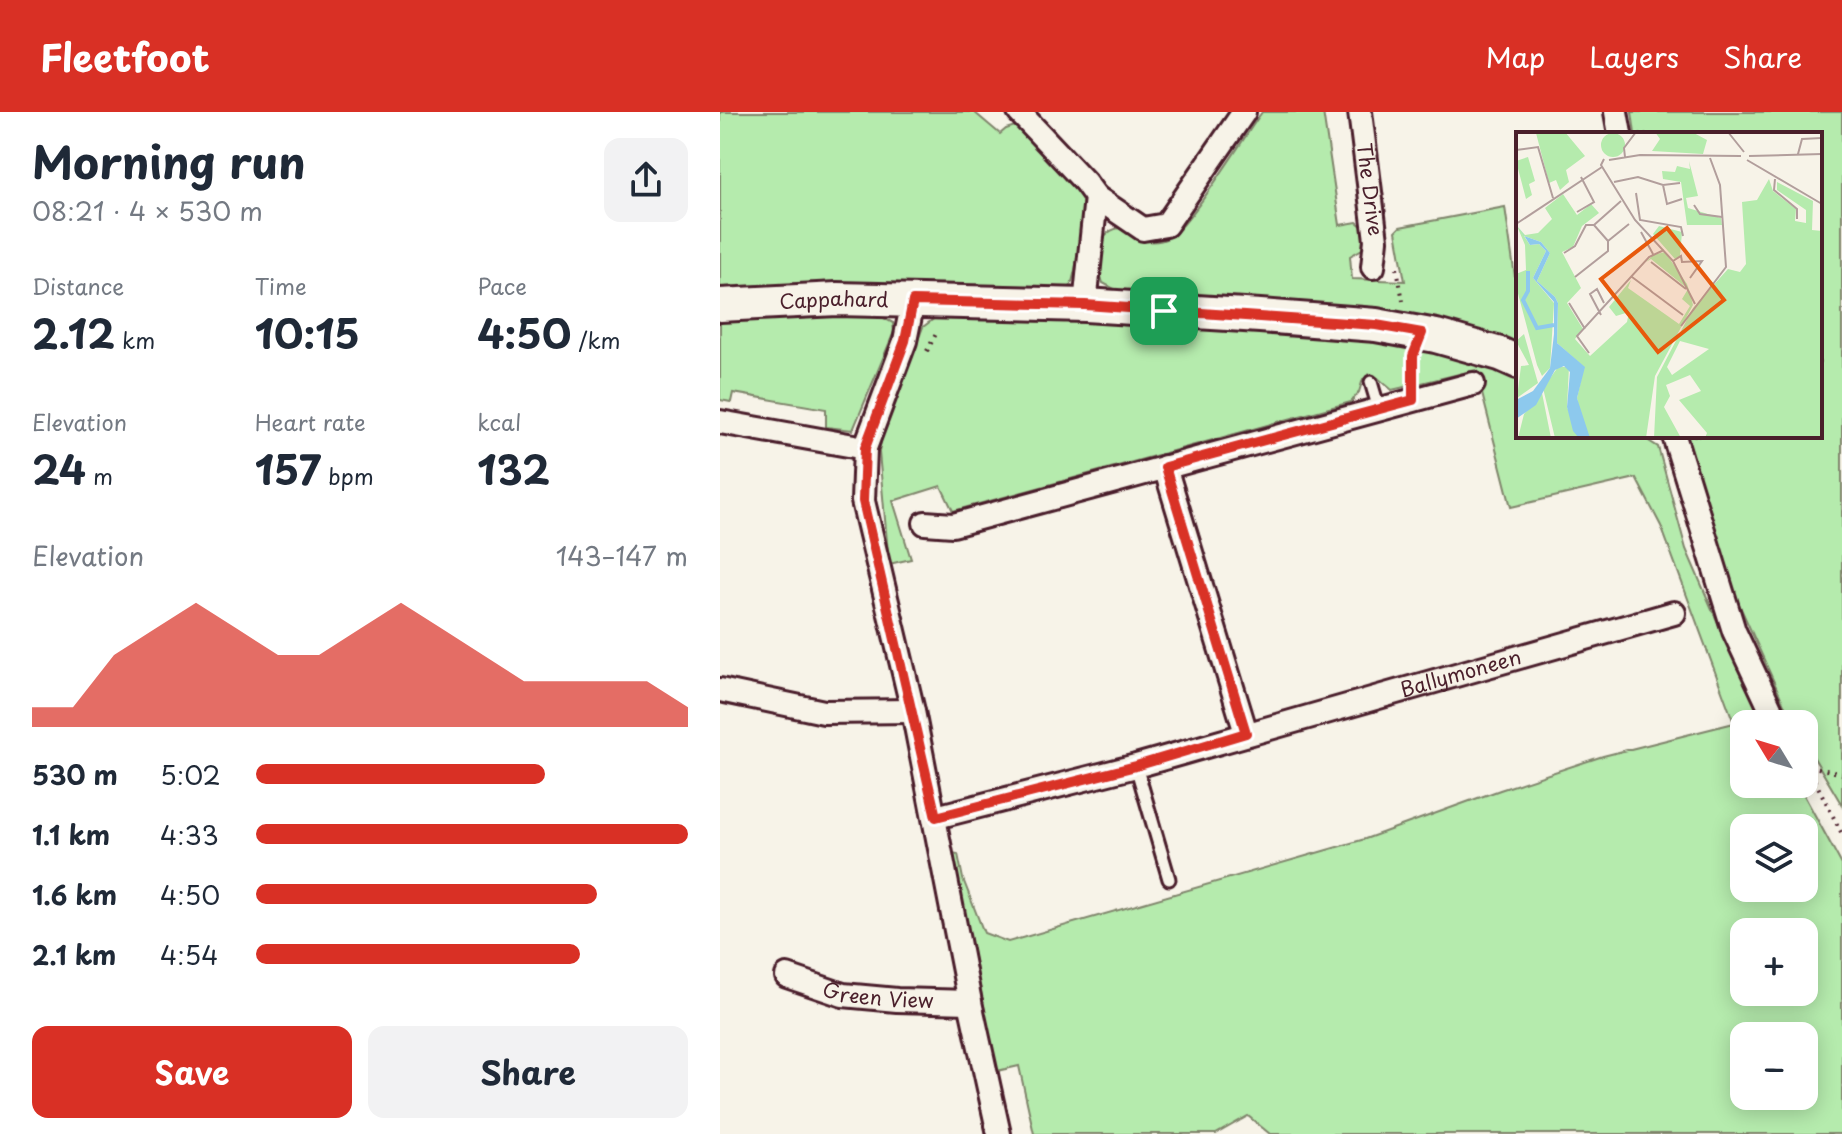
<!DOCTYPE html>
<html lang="en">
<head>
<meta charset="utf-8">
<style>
  :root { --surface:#fff; --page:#f2f2f3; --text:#1f2937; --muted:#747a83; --accent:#d93025 }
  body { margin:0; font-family:"Playpen Sans",sans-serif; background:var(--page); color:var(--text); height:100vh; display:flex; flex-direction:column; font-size:30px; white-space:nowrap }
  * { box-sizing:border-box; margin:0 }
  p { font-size:26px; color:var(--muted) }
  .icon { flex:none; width:44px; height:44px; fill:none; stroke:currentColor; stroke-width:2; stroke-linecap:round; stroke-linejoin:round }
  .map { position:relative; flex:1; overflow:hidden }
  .sheet { display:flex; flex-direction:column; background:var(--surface); width:720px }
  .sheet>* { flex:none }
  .needle { width:52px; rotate:308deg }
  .controls { position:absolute; left:1010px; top:598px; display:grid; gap:16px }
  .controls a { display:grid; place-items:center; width:88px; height:88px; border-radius:16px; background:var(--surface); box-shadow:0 4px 20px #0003; font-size:40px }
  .pin { position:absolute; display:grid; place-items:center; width:68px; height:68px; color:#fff; margin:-34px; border-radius:16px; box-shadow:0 4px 12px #0006 }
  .round { display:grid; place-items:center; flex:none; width:84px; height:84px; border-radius:16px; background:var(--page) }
  .head { display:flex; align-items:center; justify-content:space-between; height:136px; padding:0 32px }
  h1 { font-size:44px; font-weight:700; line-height:60px }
  .stats { display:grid; grid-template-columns:repeat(3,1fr); gap:12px; height:136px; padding:8px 32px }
  .stats div { display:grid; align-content:center }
  .stats b { font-size:40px; font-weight:700 }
  .stats small { font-size:22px; font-weight:400 }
  .stats p { font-size:22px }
  .chart { height:224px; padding:16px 32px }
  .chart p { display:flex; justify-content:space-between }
  .chart svg { width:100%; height:144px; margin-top:8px; fill:var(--accent); opacity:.7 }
  .cta { display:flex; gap:16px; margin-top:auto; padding:16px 32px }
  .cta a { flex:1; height:92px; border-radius:16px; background:var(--accent); color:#fff; font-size:32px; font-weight:700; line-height:92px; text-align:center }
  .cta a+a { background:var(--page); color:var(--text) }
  ul { padding:0 32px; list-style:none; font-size:26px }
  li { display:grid; grid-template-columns:128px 96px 1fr; align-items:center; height:60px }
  li i { height:20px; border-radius:10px; background:var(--accent) }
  header { display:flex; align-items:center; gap:48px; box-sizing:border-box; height:112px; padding:0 40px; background:var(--accent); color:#fff }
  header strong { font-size:38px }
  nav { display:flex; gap:44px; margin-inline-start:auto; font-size:28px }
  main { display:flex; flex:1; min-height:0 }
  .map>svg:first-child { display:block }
</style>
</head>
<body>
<header>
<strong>Fleetfoot</strong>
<nav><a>Map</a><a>Layers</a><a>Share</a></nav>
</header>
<main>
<section class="sheet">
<div class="head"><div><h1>Morning run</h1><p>08:21 · 4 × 530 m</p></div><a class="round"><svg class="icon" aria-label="share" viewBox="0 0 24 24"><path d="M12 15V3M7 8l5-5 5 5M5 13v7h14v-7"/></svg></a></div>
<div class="stats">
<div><p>Distance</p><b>2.12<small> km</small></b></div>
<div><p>Time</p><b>10:15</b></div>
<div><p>Pace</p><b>4:50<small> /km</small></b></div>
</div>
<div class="stats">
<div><p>Elevation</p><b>24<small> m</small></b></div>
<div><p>Heart rate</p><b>157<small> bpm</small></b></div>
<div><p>kcal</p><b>132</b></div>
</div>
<div class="chart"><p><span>Elevation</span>143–147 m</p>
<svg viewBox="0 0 160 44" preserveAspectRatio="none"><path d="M0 44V38L10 38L20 22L30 14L40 6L50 14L60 22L70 22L80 14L90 6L100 14L110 22L120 30L130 30L140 30L150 30L160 38V44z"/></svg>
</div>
<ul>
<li><b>530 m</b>5:02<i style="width:67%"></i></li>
<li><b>1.1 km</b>4:33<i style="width:100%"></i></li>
<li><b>1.6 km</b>4:50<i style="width:79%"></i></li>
<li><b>2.1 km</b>4:54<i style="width:75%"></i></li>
</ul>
<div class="cta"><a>Save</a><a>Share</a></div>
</section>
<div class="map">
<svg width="1122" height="1022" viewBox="0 0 1122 1022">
  <rect width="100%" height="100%" fill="#f7f3e8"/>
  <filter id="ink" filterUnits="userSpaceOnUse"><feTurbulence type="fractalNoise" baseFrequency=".0125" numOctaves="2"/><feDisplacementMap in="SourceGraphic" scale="16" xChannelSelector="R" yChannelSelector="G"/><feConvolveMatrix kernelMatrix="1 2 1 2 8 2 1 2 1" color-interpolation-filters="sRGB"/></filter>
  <g filter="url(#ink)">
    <g fill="#b5ebad" stroke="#80856c" stroke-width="2" fill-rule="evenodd">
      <path d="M0 0H254L280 22 286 17 295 14C310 25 360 71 362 88 364 109 357 157 350 176L334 179 170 171 0 179Z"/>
      <path d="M542 0H603L620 113 637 110 644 116V136L630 144 632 167 685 169 676 119 680 115 785 95 798 186V236L398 179 383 171C376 151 374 121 399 116 416 127 431 135 450 125 468 116 526 22 542 0Z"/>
      <path d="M912 0H1122V693L1084 629V612L1072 610 987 421 961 324H1100V22H915Z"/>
      <path d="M141 201 162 205 173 211 174 220 133 318 106 315V297L13 281 11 290 0 288V207Z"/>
      <path d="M215 206 430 208 695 232 751 248 798 266V324H921L938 335 966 437 1008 534 1046 612H1024V672H1078L1122 753V1022H550L528 1004 496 1022H314L299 954 277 959 233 741 238 742 243 767 264 821 288 830 645 727 780 678 883 644 1014 611 941 414 916 366 791 395 756 258 672 278 658 266 643 267 639 280 631 290 233 399 221 374 173 389 191 447 169 452 159 340 168 292 192 244 203 215ZM1024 716H1084V776H1024ZM1024 820H1084V880H1024ZM1024 924H1084V984H1024Z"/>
    </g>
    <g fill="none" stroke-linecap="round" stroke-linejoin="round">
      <defs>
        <g id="service">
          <path d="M651 270 659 297"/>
          <path d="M416 654 449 767"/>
        </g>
        <g id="minor">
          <path d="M299 0 365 70 376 85"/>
          <path id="s1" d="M640 0 656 128 653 155"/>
          <path d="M896 0 900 22"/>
          <path d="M193 189 185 229 145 336 143 389 193 599 250 890 279 1022"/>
          <path d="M365 193 376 85 423 117 446 113 524 0"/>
          <path d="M0 310 145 336"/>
          <path d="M954 324 1014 519 1052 600"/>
          <path d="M445 355 526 621"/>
          <path d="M205 411 233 413 753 272"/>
          <path d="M0 578 104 600 193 599"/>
          <path id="s2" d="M216 705 416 654 954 501"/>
          <path id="s3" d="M67 864 123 883 177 888 250 890"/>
        </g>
        <g id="secondary">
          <path id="s4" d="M0 193 117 187 365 193 540 204 656 213 716 224 780 242 798 250"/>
        </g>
      </defs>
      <use href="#service" stroke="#4a1f2b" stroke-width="17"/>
      <use href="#minor" stroke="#4a1f2b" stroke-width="28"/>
      <use href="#secondary" stroke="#4a1f2b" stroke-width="38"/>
      <g stroke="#4a1f2b" stroke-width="4" stroke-dasharray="2 6" stroke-linecap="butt">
        <path d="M677 156 683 189"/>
        <path d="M207 239 218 218"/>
        <path d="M692 265 693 246"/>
        <path d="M1084 647 1122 722"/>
        <path d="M1090 654 1122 662"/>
      </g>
      <use href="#service" stroke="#f7f3e8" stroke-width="11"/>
      <use href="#minor" stroke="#f7f3e8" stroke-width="22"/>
      <use href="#secondary" stroke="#f7f3e8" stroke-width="32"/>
    </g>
  </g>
  <g fill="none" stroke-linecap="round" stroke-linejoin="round" filter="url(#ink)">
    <defs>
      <path id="route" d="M193 189 365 193 656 213 702 221 693 244V288L445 355 526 621 416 654 216 705 143 389 145 336 185 229Z"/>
    </defs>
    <use href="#route" stroke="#fff" stroke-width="16"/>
    <use href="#route" stroke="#d93025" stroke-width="10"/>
  </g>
  <g text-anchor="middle" stroke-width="8" stroke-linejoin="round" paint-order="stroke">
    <g font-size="20" fill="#4a1f2b" stroke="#f7f3e8">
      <text dy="7" stroke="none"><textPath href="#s1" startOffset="78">The Drive</textPath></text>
      <text dy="7" stroke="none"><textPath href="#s4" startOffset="114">Cappahard</textPath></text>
      <text dy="7" stroke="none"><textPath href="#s2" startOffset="544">Ballymoneen</textPath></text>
      <text dy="7" stroke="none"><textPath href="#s3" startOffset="94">Green View</textPath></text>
    </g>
  </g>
  <g transform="translate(796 20)">
    <rect width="306" height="306" fill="#f7f3e8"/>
    <path d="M49 0 69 24 50 38 53 50 44 58 40 48 33 51 20 1ZM139 0H176L191 8 187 22 136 19 144 7ZM85 13a12 12 0 1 1 24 0a12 12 0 1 1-24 0ZM12 25 19 49 13 52 16 63 10 67 0 29ZM173 29 182 64 170 66 172 76 205 86 206 93H171L165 50 147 47 146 39 159 40 161 34 174 37ZM253 47 257 59 280 77 279 89 290 91V78L261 58V50L297 69 296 98 306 99V306H189L191 301 163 268 185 259 174 243 150 253 154 264 148 275 165 306H138L141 245 177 176 212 137 224 140 230 132 226 70 241 68ZM164 209 193 217 156 243 151 235ZM47 62 61 83 75 72 83 81 66 94 57 115 46 120 65 156 51 171 67 197 59 207 74 224 111 190 113 180 100 184 93 175 115 148 112 156 163 192 174 174 166 167 172 157 135 127 130 130 137 123 149 120 171 152 174 161 177 173 139 244 130 306H74L67 297 61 266 68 235 41 211 42 171 39 165 21 149 34 121 25 110 8 104 14 113 23 112 30 119 17 146 38 171 34 236 26 244 21 233 0 154V142L10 138 9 113 1 94 9 103 22 101 36 87 29 76ZM143 94 166 100 164 124 159 127 137 102ZM8 202 22 251 1 266 5 234 13 233 0 209ZM42 235H53L51 275 63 306H39L27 256ZM26 261 35 306H2L8 282Z" fill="#b5ebad" fill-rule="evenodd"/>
    <path d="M2 94 8 104 25 110 34 121 21 149 39 165 42 171 41 211 69 235 61 266 74 306H63L57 299 51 275 54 240 48 234 39 238 20 273 0 287V268L17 259 34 236 38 202V170L17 146 30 119 23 112 14 113Z" fill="#8dc9ed"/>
    <path fill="none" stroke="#8dc9ed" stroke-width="4" d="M12 139V159L7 168 21 196 38 193"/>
    <path fill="none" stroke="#b29e9c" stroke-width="2" d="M212 0 228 20M0 18 22 15 37 66M282 22 286 7 306 6M233 24 306 22M109 25 108 16 120 0M88 27 85 33 119 88 157 129 179 172M93 28 124 23 225 24M231 28 306 72M259 47 258 58 281 77V87M98 50 122 45 147 53 164 51M147 53 151 72 166 67M120 61 124 88 165 95 167 104M178 73 184 82 206 85M61 80 78 70 65 45M0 92 86 35M78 93 105 69M125 100 137 122M92 109 113 92M48 121 59 114 70 93H78L92 109V119L59 145M157 129 165 124 166 130 186 129 174 146M135 130 170 157M116 145 167 183M53 171 69 197M85 183 74 162 81 157 88 171M165 194 210 135 204 53 194 26M73 221 61 204 133 125 148 118"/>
    <path fill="#e8590c" fill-opacity="0.15" stroke="#e8590c" stroke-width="4" d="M151 96 208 168 142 220 85 147Z"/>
    <rect width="306" height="306" fill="none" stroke="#4a1f2b" stroke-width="4"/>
  </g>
</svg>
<div class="controls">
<a><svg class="needle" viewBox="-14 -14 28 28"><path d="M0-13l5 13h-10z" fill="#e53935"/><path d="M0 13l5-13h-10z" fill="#747a83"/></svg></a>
<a><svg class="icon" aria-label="layers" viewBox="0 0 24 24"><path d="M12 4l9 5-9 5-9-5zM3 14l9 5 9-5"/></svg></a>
<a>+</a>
<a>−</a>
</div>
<div class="pin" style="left:444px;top:199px;background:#1e9e55"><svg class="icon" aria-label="arrive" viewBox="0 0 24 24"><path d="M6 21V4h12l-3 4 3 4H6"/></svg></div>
</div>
</main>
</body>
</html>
